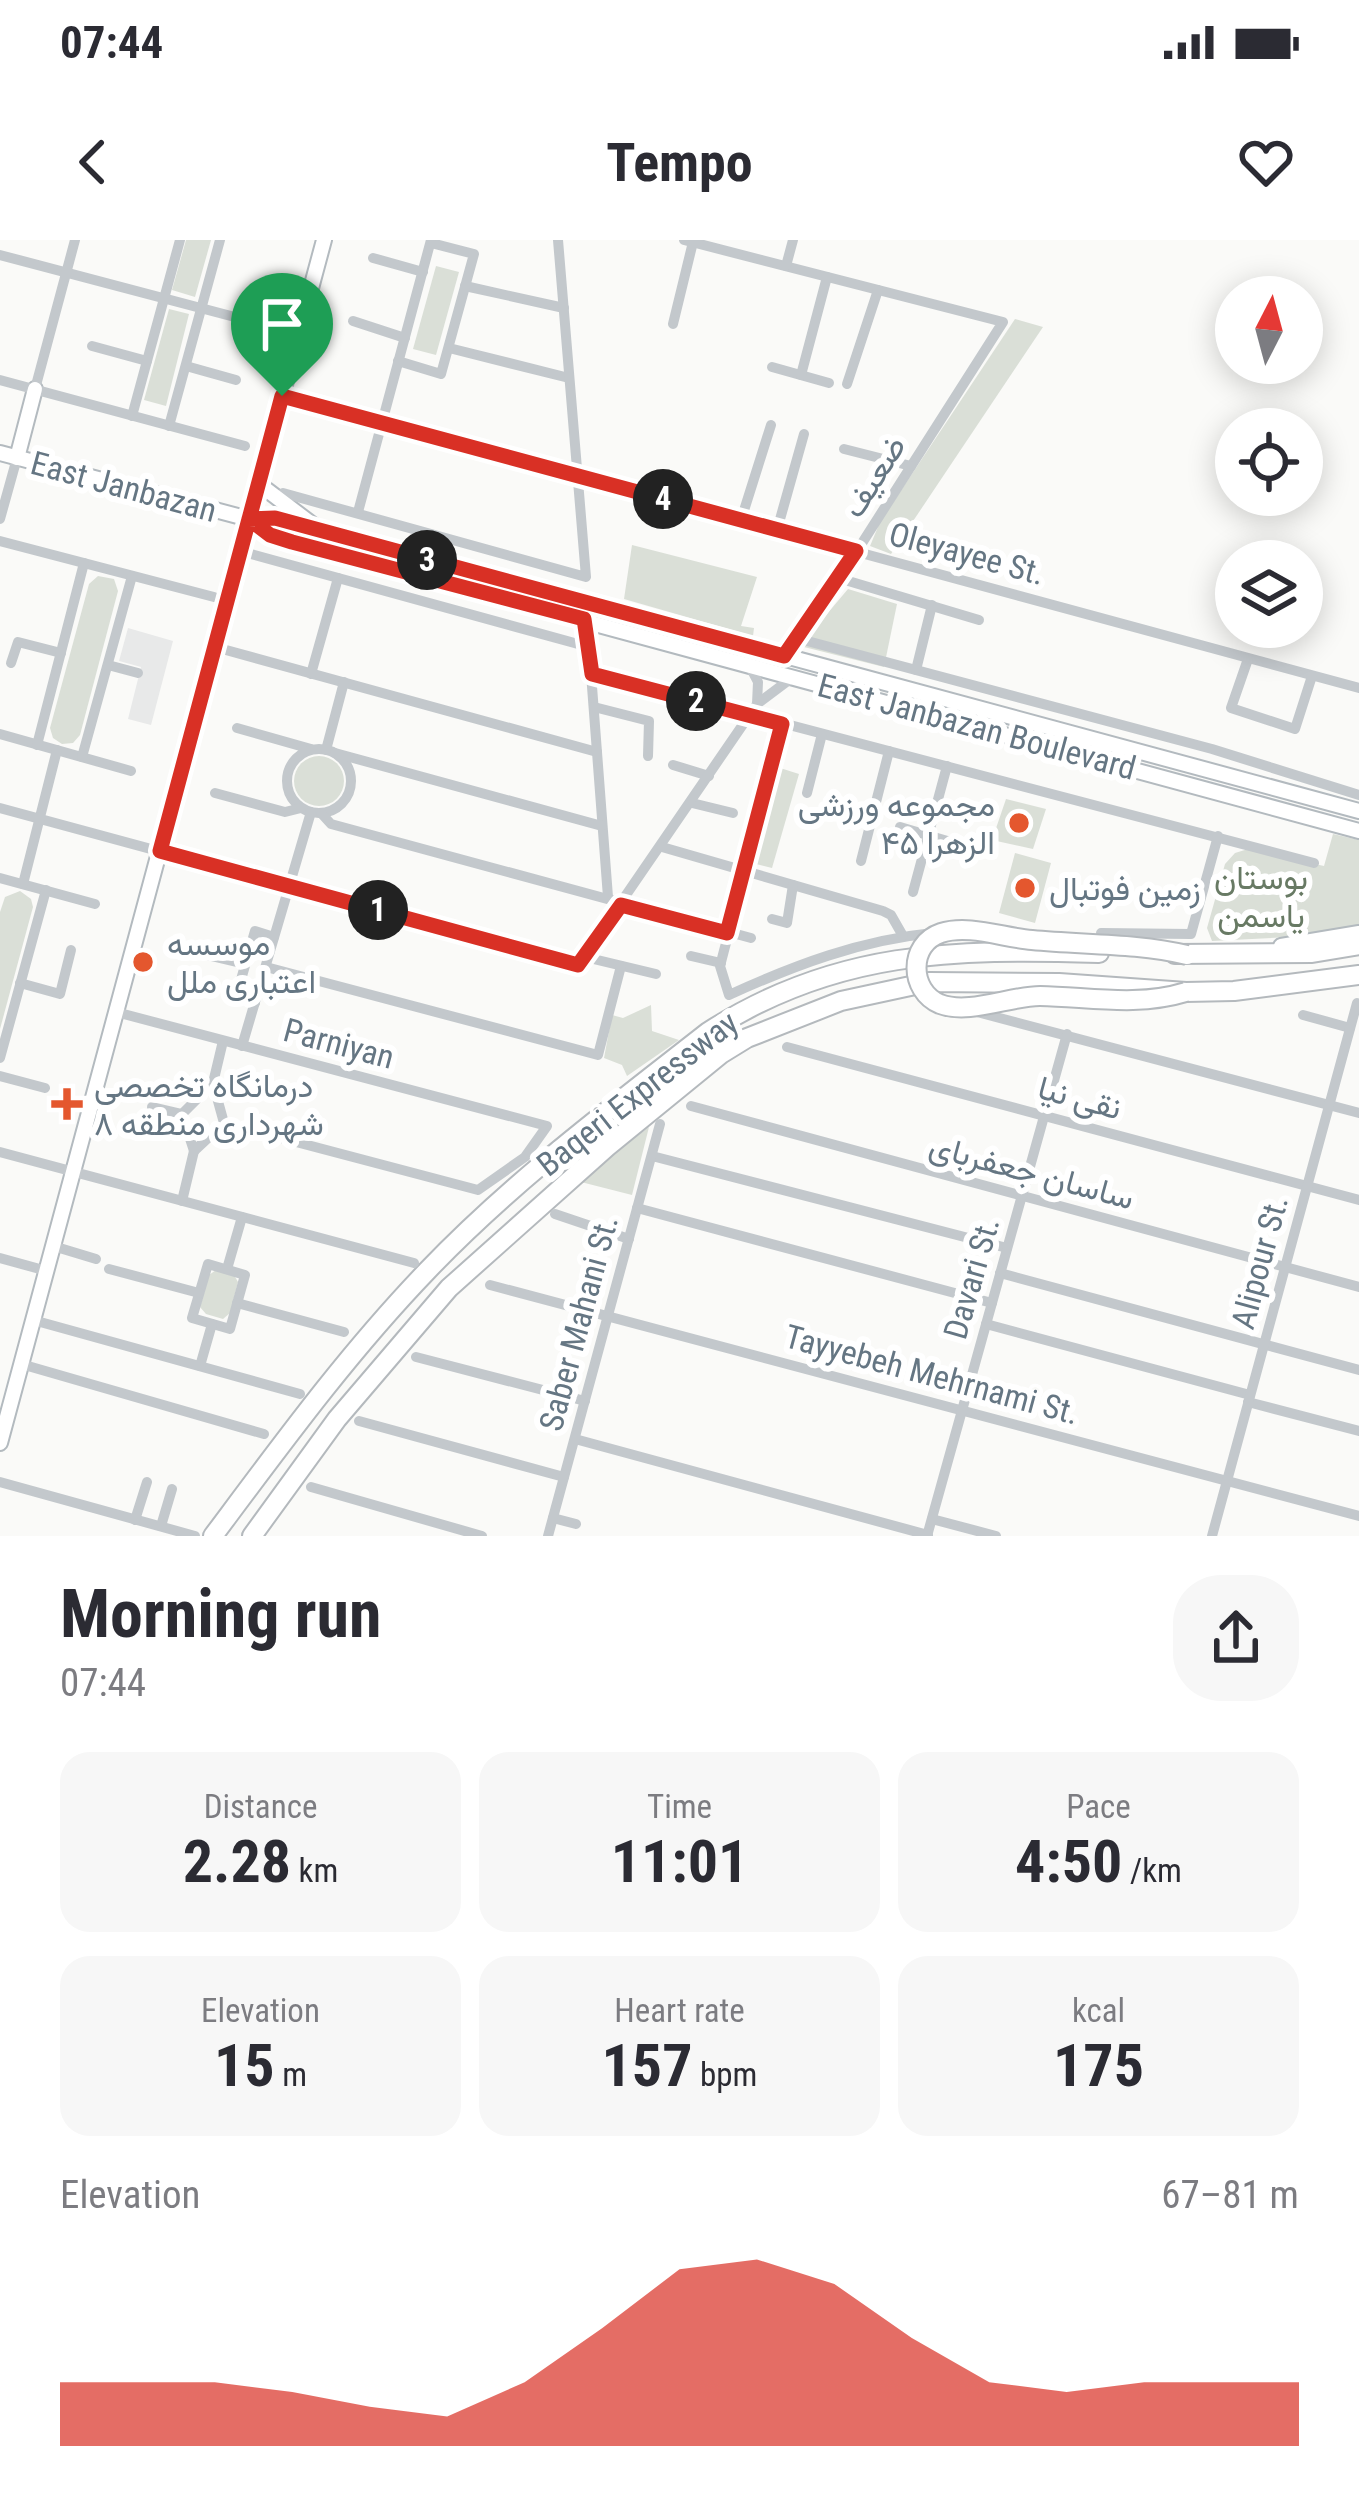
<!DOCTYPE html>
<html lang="en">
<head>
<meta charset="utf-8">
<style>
  :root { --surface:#fff; --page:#f7f7f7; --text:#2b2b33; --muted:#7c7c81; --accent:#d93025 }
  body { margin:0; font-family:"Roboto Condensed",Vazirmatn,sans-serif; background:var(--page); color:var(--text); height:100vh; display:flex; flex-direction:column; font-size:45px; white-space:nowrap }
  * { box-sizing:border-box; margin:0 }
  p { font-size:39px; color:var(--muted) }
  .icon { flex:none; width:66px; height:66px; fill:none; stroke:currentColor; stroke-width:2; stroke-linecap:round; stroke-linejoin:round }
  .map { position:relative; height:1296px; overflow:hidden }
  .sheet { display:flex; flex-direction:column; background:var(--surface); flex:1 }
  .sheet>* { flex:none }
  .needle { width:78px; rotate:6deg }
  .fabs { position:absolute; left:1215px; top:36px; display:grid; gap:24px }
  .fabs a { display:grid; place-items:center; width:108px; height:108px; border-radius:50%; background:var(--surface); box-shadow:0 6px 30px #0003; font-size:60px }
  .pin { position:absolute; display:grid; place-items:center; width:102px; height:102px; color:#fff; margin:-123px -51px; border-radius:50% 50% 50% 0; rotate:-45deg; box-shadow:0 0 12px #0007 }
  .pin .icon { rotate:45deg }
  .km { position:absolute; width:60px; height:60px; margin:-30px; border-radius:50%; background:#222; color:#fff; font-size:33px; line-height:60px; text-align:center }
  .round { display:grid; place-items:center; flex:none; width:126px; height:126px; border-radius:48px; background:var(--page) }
  .overview { display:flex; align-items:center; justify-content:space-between; height:204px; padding:0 60px }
  h1 { font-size:66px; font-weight:700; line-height:90px }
  .metrics { display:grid; grid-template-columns:repeat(3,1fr); gap:18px; height:204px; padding:12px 60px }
  .metrics div { display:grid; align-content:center; border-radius:30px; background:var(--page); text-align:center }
  .metrics b { font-size:60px; font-weight:700 }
  .metrics small { font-size:33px; font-weight:400 }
  .metrics p { font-size:33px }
  .chart { height:336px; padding:24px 60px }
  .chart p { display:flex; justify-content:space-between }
  .chart svg { width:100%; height:216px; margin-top:12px; fill:var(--accent); opacity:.7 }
  .status { display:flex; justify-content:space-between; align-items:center; height:84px; padding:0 60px; background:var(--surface); direction:ltr }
  .status svg { height:33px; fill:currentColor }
  header { display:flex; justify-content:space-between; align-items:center; height:156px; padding:0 60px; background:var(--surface); font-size:54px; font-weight:700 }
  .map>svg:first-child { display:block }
</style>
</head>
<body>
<div class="status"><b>07:44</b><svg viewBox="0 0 49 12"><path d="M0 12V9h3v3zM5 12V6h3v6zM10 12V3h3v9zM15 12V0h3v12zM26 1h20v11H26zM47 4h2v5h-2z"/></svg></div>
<header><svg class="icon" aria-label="back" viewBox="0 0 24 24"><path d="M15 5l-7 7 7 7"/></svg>Tempo<svg class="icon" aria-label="heart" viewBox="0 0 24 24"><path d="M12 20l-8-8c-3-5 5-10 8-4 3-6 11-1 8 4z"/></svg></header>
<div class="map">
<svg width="1359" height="1296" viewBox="0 0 1359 1296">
  <rect width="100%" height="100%" fill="#fafaf8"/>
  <path fill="#e8e9e9" d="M128 388 173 401 151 485 128 479 141 427 119 421Z"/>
  <g fill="#dadfd7">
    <path d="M186 0H211L195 57 172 50Z"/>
    <path d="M436 26 459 32 436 115 413 109Z"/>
    <path d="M169 69 189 74 166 166 144 160Z"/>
    <path d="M1015 79 1043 87 891 314 870 306 880 282Z"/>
    <path d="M632 305 757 337 741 386 754 388 753 396 624 359Z"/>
    <path d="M98 336 114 339 118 351 80 495 73 503 62 504 53 498 50 488 89 344Z"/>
    <path d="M848 349 897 364 884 427 800 406Z"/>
    <circle cx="319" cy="541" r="25"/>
    <path d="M777 527 799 534 772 628 756 624Z"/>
    <path d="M1006 559 1046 569 1033 609 992 600Z"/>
    <path d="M1333 594 1359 600V686L1289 697 1212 701 1207 688 1225 624 1235 613 1248 609 1324 626Z"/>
    <path d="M1015 613 1051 623 1035 683 999 673Z"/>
    <path d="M20 651 31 659 33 667 0 789V672L5 657Z"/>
    <path d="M651 765 652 791 679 800 627 836 622 825 604 818 612 775 623 778Z"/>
    <path d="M649 887 632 955 577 941Z"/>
    <path d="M216 1030 234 1035 238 1042 230 1073 223 1079 206 1074 200 1067 209 1035Z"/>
  </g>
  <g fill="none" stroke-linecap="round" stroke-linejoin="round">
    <defs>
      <g id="secondary">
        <path d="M0 213 249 279 275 278 1359 571"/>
        <path d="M17 218 35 149"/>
        <path d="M259 244 317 288"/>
        <path d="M249 279 270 295 292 302 1359 591"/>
        <path d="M1281 706 1359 693"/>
        <path d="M0 1203 324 0"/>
      </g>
      <g id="highway">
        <path d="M1175 714 1312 713 1359 705"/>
        <path d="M213 1296C281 1205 348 1113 427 1031 512 942 611 868 708 792 835 710 953 709 1099 713"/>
        <path d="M252 1296 337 1179 449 1048 607 907 721 814 747 798 841 761 929 742 1059 743 1186 752 1234 751 1359 735"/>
      </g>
    </defs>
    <use href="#secondary" stroke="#b3babf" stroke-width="18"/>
    <use href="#highway" stroke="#b4b9bd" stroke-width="22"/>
    <g stroke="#c3c8cc" stroke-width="10">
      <path d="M684 0 1003 82 857 311 784 416"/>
      <path d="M0 15 299 94"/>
      <path d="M373 18 423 32"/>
      <path d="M786 26 793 0"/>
      <path d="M465 46 564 68"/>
      <path d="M353 81 405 98"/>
      <path d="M673 84 693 2"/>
      <path d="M92 106 147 121"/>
      <path d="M449 108 569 138"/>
      <path d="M398 121 441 134 474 14 431 3"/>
      <path d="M186 126 236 140"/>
      <path d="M772 127 829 143"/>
      <path d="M801 135 827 37"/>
      <path d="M0 140 245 206"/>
      <path d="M847 144 878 50"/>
      <path d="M35 149 75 0"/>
      <path d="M282 156 1359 448"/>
      <path d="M132 176 180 0"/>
      <path d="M169 186 220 0"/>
      <path d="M844 209 911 226"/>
      <path d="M283 253 586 337 558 0"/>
      <path d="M358 272 431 0"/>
      <path d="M0 279 17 218"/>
      <path d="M741 280 771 185"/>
      <path d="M777 290 804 194"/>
      <path d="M0 301 214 357"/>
      <path d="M240 311 589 407 584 379"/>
      <path d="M845 340 979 380"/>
      <path d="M796 398 1212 509 1359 555"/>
      <path d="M215 407 597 512"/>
      <path d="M589 407 608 657"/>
      <path d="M1248 419 1231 468 1295 489 1312 436"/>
      <path d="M11 423 18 402 61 413"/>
      <path d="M748 423 758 442 757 464"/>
      <path d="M108 425 138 433"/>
      <path d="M916 430 932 365"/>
      <path d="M592 433 1314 623"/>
      <path d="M311 434 338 338"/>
      <path d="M594 467 649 481 648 516"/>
      <path d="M783 484 720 726 729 755C795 725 861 700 933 693"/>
      <path d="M237 488 311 509"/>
      <path d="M0 494 131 531"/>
      <path d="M37 505 84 323"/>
      <circle cx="319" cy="541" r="32"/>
      <path d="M326 510 344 442"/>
      <path d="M335 513 602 586"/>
      <path d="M82 517 132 336"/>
      <path d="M673 525 709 536"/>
      <path d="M215 553 285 572 301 568"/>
      <path d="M807 553 822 494"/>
      <path d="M692 563 733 573"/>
      <path d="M0 568 578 725 757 464 793 437"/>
      <path d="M321 573 331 584 751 698"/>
      <path d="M900 587 961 605"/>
      <path d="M662 607 883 671 891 675 903 696"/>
      <path d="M861 621 889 511"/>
      <path d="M0 638 95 664"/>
      <path d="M23 644 57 510"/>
      <path d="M913 652 947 526"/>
      <path d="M772 679 787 683 793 645"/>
      <path d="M1101 693 1191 694 1218 596"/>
      <path d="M194 712 245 724"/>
      <path d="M691 716 721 723"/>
      <path d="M585 717 656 734"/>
      <path d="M266 727 598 815 621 726"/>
      <path d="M20 743 60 754 71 710"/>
      <path d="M255 763 236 757 255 691 274 697"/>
      <path d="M116 772 547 886 525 917 478 950 224 883"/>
      <path d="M977 772 1359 873"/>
      <path d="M1303 775 1350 788"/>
      <path d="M223 801 213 843 224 883"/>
      <path d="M242 806 311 572"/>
      <path d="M787 807 1359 960"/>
      <path d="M0 818 46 650"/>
      <path d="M0 836 45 848"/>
      <path d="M691 866 1359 1047"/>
      <path d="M152 867 182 874"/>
      <path d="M182 874 213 843"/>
      <path d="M182 874 194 911"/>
      <path d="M194 911 224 883"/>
      <path d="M0 912 414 1023"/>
      <path d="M652 916 1007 1008"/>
      <path d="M182 961 194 911"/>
      <path d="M637 968 992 1063"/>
      <path d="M555 974 629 999"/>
      <path d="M53 1006 96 1019"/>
      <path d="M0 1018 47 1031"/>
      <path d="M208 1024 245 1035 230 1089 192 1078Z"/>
      <path d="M109 1029 199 1053"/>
      <path d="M227 1029 242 977"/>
      <path d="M1000 1033 1359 1130"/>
      <path d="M490 1045 1359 1276"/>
      <path d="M237 1063 344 1092"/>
      <path d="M33 1080 300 1154"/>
      <path d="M986 1084 1250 1155"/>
      <path d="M416 1117 585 1161"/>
      <path d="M21 1124 264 1194"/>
      <path d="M200 1126 212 1084"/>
      <path d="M1248 1162 1359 1191"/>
      <path d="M359 1181 564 1237"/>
      <path d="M575 1199 928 1295"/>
      <path d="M0 1242 195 1296"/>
      <path d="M311 1247 482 1296"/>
      <path d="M553 1278 576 1284"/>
      <path d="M932 1279 996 1296"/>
      <path d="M135 1280 147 1242"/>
      <path d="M161 1286 172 1249"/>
      <path d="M548 1296 660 884"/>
      <path d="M927 1296 1067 794"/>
      <path d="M1212 1296 1357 763"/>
    </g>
    <use href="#secondary" stroke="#fff" stroke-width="14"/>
    <use href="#highway" stroke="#fff" stroke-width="18"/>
    <defs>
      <path id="highway-bridge" d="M1186 752C1137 767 1090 757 1040 756 1010 756 969 775 940 764 909 751 908 704 941 693 969 684 1004 698 1032 700 1084 705 1136 703 1187 715"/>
    </defs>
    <use href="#highway-bridge" stroke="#b4b9bd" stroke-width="22" stroke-linecap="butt"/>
    <use href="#highway-bridge" stroke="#fff" stroke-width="18"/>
  </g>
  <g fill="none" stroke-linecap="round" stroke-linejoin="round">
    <defs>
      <path id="route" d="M282 156 160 611 578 725 621 665 727 693 782 484 592 434 584 379 292 302 270 295 249 279 275 278 784 416 856 311 282 156"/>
    </defs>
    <use href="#route" stroke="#fff" stroke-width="24"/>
    <use href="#route" stroke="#d93025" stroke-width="15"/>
  </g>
  <g fill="#e4572e" stroke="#fff" stroke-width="4.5">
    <circle cx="1019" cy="583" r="12"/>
    <circle cx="1025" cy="648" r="12"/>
    <circle cx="143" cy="722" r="12"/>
    <path d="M61 846h12v12h12v12h-12v12h-12v-12h-12v-12h12z"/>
  </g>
  <g text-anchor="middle" stroke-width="12" stroke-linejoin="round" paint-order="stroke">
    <g font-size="33" fill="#657683" stroke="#fff">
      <text transform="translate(873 236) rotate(-58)" y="12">ضعیف</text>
      <text transform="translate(124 246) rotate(15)" y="12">East Janbazan</text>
      <text transform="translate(967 313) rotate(15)" y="12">Oleyayee St.</text>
      <text transform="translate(977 486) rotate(15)" y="12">East Janbazan Boulevard</text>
      <text transform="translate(339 803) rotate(15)" y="12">Parniyan</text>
      <text transform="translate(637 853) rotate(-38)" y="12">Baqeri Expressway</text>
      <text transform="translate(1080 857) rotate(15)" y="12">نقی نیا</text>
      <text transform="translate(1032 931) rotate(15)" y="12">ساسان جعفربای</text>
      <text transform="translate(1259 1022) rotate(-75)" y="12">Alipour St.</text>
      <text transform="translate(971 1038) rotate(-74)" y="12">Davari St.</text>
      <text transform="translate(578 1083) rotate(-75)" y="12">Saber Mahani St.</text>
      <text transform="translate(932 1134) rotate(15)" y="12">Tayyebeh Mehrnami St.</text>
    </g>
    <g font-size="33" fill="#657683" stroke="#fff" text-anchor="start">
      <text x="995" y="576" text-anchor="end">مجموعه ورزشی<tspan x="995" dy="38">الزهرا ۴۵</tspan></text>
      <text x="1049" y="660">زمین فوتبال</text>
      <text x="167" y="715">موسسه<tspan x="167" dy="38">اعتباری ملل</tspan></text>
      <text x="94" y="857">درمانگاه تخصصی<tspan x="94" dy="38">شهرداری منطقه ۸</tspan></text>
    </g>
    <g font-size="33" fill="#687a64" stroke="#fff">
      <text x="1261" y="649">بوستان<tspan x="1261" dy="38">یاسمن</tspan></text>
    </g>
  </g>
</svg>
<div class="fabs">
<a><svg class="needle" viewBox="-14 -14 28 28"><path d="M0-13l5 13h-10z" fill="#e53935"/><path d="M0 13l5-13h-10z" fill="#7c7c81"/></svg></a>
<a><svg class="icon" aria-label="locate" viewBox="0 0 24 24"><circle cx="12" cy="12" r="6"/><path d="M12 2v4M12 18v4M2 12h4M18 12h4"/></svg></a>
<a><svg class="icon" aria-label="layers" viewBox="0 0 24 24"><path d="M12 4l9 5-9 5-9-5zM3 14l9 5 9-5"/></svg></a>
</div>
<div class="pin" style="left:282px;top:156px;background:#1e9e55"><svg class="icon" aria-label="arrive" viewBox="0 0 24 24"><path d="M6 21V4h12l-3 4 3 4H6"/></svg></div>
<b class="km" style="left:378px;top:670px">1</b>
<b class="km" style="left:696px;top:461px">2</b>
<b class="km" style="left:427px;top:320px">3</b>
<b class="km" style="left:663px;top:259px">4</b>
</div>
<section class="sheet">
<div class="overview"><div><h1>Morning run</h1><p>07:44</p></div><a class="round"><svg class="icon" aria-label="share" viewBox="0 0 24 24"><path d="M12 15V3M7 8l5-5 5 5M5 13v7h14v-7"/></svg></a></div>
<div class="metrics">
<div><p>Distance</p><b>2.28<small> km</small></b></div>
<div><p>Time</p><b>11:01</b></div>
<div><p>Pace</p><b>4:50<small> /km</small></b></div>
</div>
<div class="metrics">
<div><p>Elevation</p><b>15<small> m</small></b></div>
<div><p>Heart rate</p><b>157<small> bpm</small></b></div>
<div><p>kcal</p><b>175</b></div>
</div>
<div class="chart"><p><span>Elevation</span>67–81 m</p>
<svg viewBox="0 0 160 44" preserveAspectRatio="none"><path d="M0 44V31L10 31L20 31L30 33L40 36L50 38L60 31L70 20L80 8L90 6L100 11L110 22L120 31L130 33L140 31L150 31L160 31V44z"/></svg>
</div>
</section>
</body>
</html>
